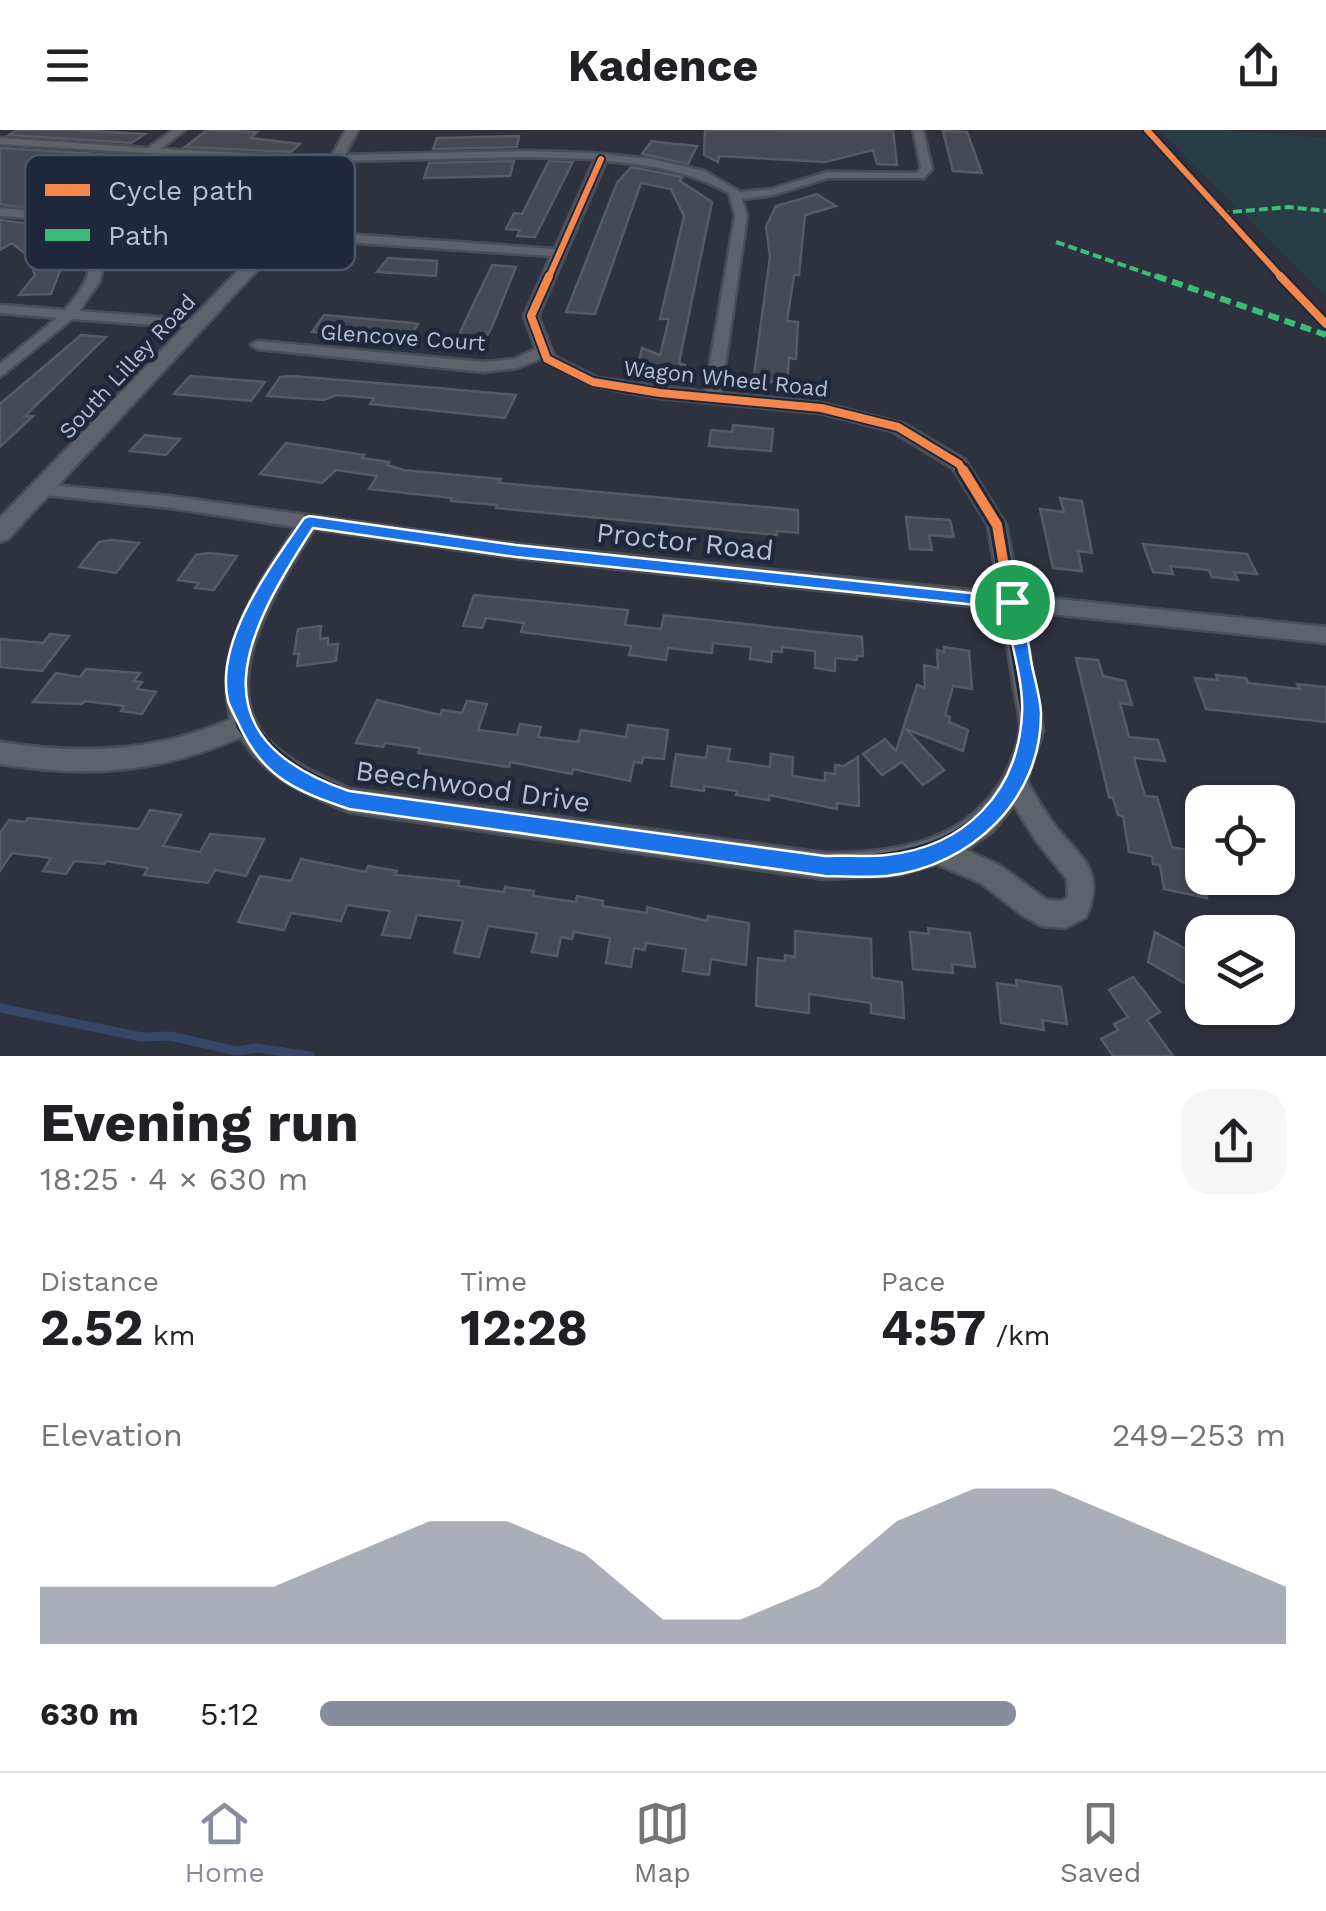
<!DOCTYPE html>
<html lang="en">
<head>
<meta charset="utf-8">
<style>
  :root { --surface:#fff; --page:#f6f6f6; --text:#202124; --muted:#757577; --line:#e0e0e0; --accent:#878d9c }
  body { margin:0; font-family:"Work Sans",sans-serif; background:var(--page); color:var(--text); height:100vh; display:flex; flex-direction:column; font-size:38px; white-space:nowrap }
  * { box-sizing:border-box; margin:0 }
  p { font-size:32px; color:var(--muted) }
  .icon { flex:none; width:55px; height:55px; fill:none; stroke:currentColor; stroke-width:2; stroke-linecap:round; stroke-linejoin:round }
  .map { position:relative; height:926px; overflow:hidden }
  .drawer { display:flex; flex-direction:column; background:var(--surface); flex:1 }
  .drawer>* { flex:none }
  .buttons { position:absolute; left:1185px; top:655px; display:grid; gap:20px }
  .buttons a { display:grid; place-items:center; width:110px; height:110px; border-radius:20px; background:var(--surface); box-shadow:0 2px 8px #0004; font-size:50px }
  .pin { position:absolute; display:grid; place-items:center; width:85px; height:85px; color:#fff; margin:-42px; border:5px solid #fff; border-radius:50%; box-shadow:0 2px 10px #0007 }
  .round { display:grid; place-items:center; flex:none; width:105px; height:105px; border-radius:30px; background:var(--page) }
  .overview { display:flex; align-items:center; justify-content:space-between; height:170px; padding:0 40px }
  h1 { font-size:55px; font-weight:700; line-height:75px }
  .figures { display:grid; grid-template-columns:repeat(3,1fr); gap:15px; height:170px; padding:10px 40px }
  .figures div { display:grid; align-content:center }
  .figures b { font-size:50px; font-weight:700 }
  .figures small { font-size:28px; font-weight:400 }
  .figures p { font-size:28px }
  .chart { height:280px; padding:20px 40px }
  .chart p { display:flex; justify-content:space-between }
  .chart svg { width:100%; height:180px; margin-top:10px; fill:var(--accent); opacity:.7 }
  ul { padding:0 40px; list-style:none; font-size:32px }
  li { display:grid; grid-template-columns:160px 120px 1fr; align-items:center; height:75px }
  li i { height:25px; border-radius:12px; background:var(--accent) }
  header { display:flex; justify-content:space-between; align-items:center; height:130px; padding:0 40px; background:var(--surface); font-size:45px; font-weight:700 }
  .tabs { display:flex; justify-content:space-around; align-items:center; height:140px; border-top:2px solid var(--line); background:var(--surface); font-size:28px; color:var(--muted) }
  .tabs a { display:grid; justify-items:center; gap:5px }
  .tabs .on { color:var(--accent) }
  .map>svg:first-child { display:block }
</style>
</head>
<body>
<header><svg class="icon" aria-label="menu" viewBox="0 0 24 24"><path d="M4 6h16M4 12h16M4 18h16"/></svg>Kadence<svg class="icon" aria-label="share" viewBox="0 0 24 24"><path d="M12 15V3M7 8l5-5 5 5M5 13v7h14v-7"/></svg></header>
<div class="map">
<svg width="1326" height="926" viewBox="0 0 1326 926">
  <rect width="100%" height="100%" fill="#2d323e"/>
  <path fill="#283d46" d="M1160 0H1222L1326 8V166Z"/>
  <g fill="none" stroke-linecap="round" stroke-linejoin="round">
    <path stroke="#36466a" stroke-width="9" d="M0 878 142 907 170 906 237 921 257 918 310 926"/>
  </g>
  <g fill="#454953" stroke="#555a65" stroke-width="2.5">
    <path d="M17 0H74L145 4 131 13 9 5Z"/>
    <path d="M207 0 257 2 251 8 300 14 291 22 185 17Z"/>
    <path d="M705 0 893 1 897 35 877 34 873 20 825 32 719 26 718 32 704 25Z"/>
    <path d="M943 1 967 2 982 43 953 41Z"/>
    <path d="M519 6 517 17 433 19 437 8Z"/>
    <path d="M652 11 657 12 697 16 688 34 642 24Z"/>
    <path d="M0 18 115 25 107 30 160 34 170 28 277 34 271 40 279 41 260 58 214 55 230 79 234 77 241 86 185 131 152 128 222 84 157 80 118 86 76 83 70 86 0 74Z"/>
    <path d="M514 31 510 46 424 48 429 33Z"/>
    <path d="M549 31 573 32 535 107 517 106 520 100 506 99 514 83 522 84Z"/>
    <path d="M631 37 682 47 680 51 712 72 679 233 685 235 683 242 638 235 642 218 660 225 669 189H660L684 86 671 59 641 53 595 184 566 182 617 53Z"/>
    <path d="M817 64 836 76 805 85 799 145H794L787 191 798 192 796 229 789 228 787 252H753L770 127 766 97 776 76Z"/>
    <path d="M0 90 53 97 43 103 64 118 68 129 58 131 61 138 51 164 19 165 35 145 28 126 12 113 0 120Z"/>
    <path d="M388 128 437 131 436 146 377 142Z"/>
    <path d="M492 135 516 137 492 197 482 215 455 213Z"/>
    <path d="M324 185 413 193 418 194 408 210 312 202Z"/>
    <path d="M81 205 106 207 25 286H33L0 317V274Z"/>
    <path d="M190 246 265 252 251 271 174 264Z"/>
    <path d="M292 246 438 258 516 265 505 288 370 274 374 268 336 265 324 270 267 266 280 247Z"/>
    <path d="M733 295 773 299 771 321 709 316 711 300 732 302Z"/>
    <path d="M145 305 180 309 166 325 130 321Z"/>
    <path d="M286 313 364 325 362 328 389 332 387 335 404 340 501 349 499 353 798 380V403L777 401V405L496 378 497 375 451 371 452 368 369 359 377 346 336 340 322 353 260 344Z"/>
    <path d="M1060 368 1082 371 1092 423 1078 421 1082 441 1053 438 1040 379 1064 382Z"/>
    <path d="M906 387 950 390 954 407 929 405 932 420 910 419Z"/>
    <path d="M112 410 139 413 116 443 79 437 99 412Z"/>
    <path d="M1143 414 1247 424 1257 444 1234 442 1238 450 1212 447 1209 440 1170 436 1173 444 1153 442Z"/>
    <path d="M209 423 237 426 214 460 195 458 199 453 178 450 196 425Z"/>
    <path d="M474 465 628 480 625 495 661 499 664 485 862 507 863 526H857V530L835 528V541L815 538V521L782 517V522L772 521 771 532 750 529 751 517 713 513 712 523 668 518 666 530 629 525 631 516 521 502 524 493 486 488 482 498 463 496Z"/>
    <path d="M321 496 320 509 328 508V515L338 514 336 531 297 536 299 524H294L298 499Z"/>
    <path d="M50 504 69 506 42 541 0 537V509L43 513Z"/>
    <path d="M944 517 969 521 972 559 953 556 945 585 950 587 949 592 968 600 963 621 906 599 944 640 923 655 902 632 882 645 863 624 885 609 896 621 917 555 925 558 924 535 938 538 937 520 944 522Z"/>
    <path d="M1076 528 1098 530 1103 546 1125 551 1132 575 1120 573 1129 607 1158 610 1165 631 1134 628 1145 666 1157 667 1172 717 1196 722 1207 768 1164 759 1160 735 1153 734 1152 726 1129 722 1123 686 1118 685 1113 668 1109 667Z"/>
    <path d="M86 539 140 543 134 551 142 552 137 559 156 562 142 584 121 581 124 576 85 571 82 574 33 572 56 543 80 547Z"/>
    <path d="M1216 545 1246 548 1248 553 1300 559 1297 554 1326 557V592L1206 579 1195 548 1218 550Z"/>
    <path d="M377 570 440 585 442 580 462 583 467 571 487 574 478 600 517 605 520 594 541 597 538 607 578 612 581 600 626 607 628 595 668 600 664 629 643 627 642 633 634 632 630 651 573 639 572 644 510 632 509 637 418 623 420 618 385 613 383 617 356 613Z"/>
    <path d="M708 616 730 619 728 631 770 637 771 624 793 627 792 646 825 651V643L835 644V635L844 636 858 627 859 676 837 673V679L769 665V670L736 665 737 661 704 656V661L671 656 676 624 706 628Z"/>
    <path d="M150 680 181 685 163 716 200 722 210 704 264 709 246 746 215 740 208 753 144 745 148 738 106 731 104 734 74 731 66 744 43 741 51 728 12 723 0 741V703L9 690 25 692 28 688 139 699Z"/>
    <path d="M301 729 366 742 368 736 397 741 395 745 459 751 458 756 504 762 505 757 534 761 533 766 576 772 577 766 603 771 602 776 647 783V777L707 791 708 786 749 793 746 835 711 829 709 845 683 841 686 819 646 813 645 820 634 818 631 837 606 833 610 808 574 802 572 809 561 807 557 826 532 822 537 803 488 796 479 827 454 823 463 791 417 785 410 808 382 805 390 781 347 775 341 791 291 783 284 800 238 792 260 746 291 751Z"/>
    <path d="M928 798 970 803 975 837 952 834 953 843 913 839 910 802 929 804Z"/>
    <path d="M795 801 871 809 872 848 902 852 904 888 871 883V873L809 864V883L756 876 758 828 785 831V825L795 827Z"/>
    <path d="M1155 802 1202 828V863L1148 832Z"/>
    <path d="M1133 847 1160 882 1147 890 1173 926H1113L1101 909 1118 900 1114 894 1128 887 1109 860Z"/>
    <path d="M1016 850 1061 857 1067 894 1042 890 1044 900 1001 893 997 853 1017 856Z"/>
  </g>
  <g fill="none" stroke-linecap="round" stroke-linejoin="round">
    <defs>
      <g id="minor">
        <path d="M173 0H185L160 19 298 26 526 21 592 23 651 29 704 41 740 62 772 59 827 42 917 43 921 38 913 0H923L932 39 924 48H828L773 65 742 69 747 86 721 263 821 273 904 294 965 330 1006 395 1019 465 1326 497V513L1022 481 1043 600 1027 651C1036 667 1045 683 1057 698 1084 731 1105 742 1086 787L1065 798 1042 796 1022 785 981 753 936 734 898 745 825 749 349 682C307 665 264 647 241 607 158 643 89 648 0 634V612C82 625 155 622 231 589 212 519 260 452 296 397L170 378 35 364 32 360 41 354 170 366 516 414 999 463 988 395 953 338 892 301 821 283 660 268 593 256 540 229 517 238 484 242 258 219 251 215 258 211 484 232 514 229 536 219 524 186 551 126 344 112 338 108 344 104 555 119 595 29 526 27 298 32 0 14V8L148 18ZM606 31C651 35 689 41 729 63L735 86 705 262 597 248 554 226 538 186ZM314 399 516 428 1001 479C1006 507 1010 535 1015 563 1017 575 1021 590 1020 601 1019 615 1011 632 1005 645 967 713 896 723 825 723L350 659C322 646 293 634 270 612 212 554 281 452 314 399ZM1014 675 1036 711 1067 749 1068 767 1062 771 1047 770 999 735 966 720 993 701Z"/>
        <path d="M0 78C33 81 67 83 95 104L148 89 172 92 171 104 105 125 100 151 79 181 196 190 203 194 196 198 72 189 0 247V234L57 188 0 183V175L65 180C83 159 93 143 92 115 67 90 33 88 0 86ZM148 97 161 98 104 117 101 110Z"/>
      </g>
      <path id="tertiary" d="M346 0H358L320 72 8 409 0 412V388L309 67Z"/>
    </defs>
    <use href="#minor" stroke="#494d57" stroke-width="5"/>
    <use href="#tertiary" stroke="#494d57" stroke-width="5"/>
    <use href="#minor" fill="#5e626b" fill-rule="evenodd"/>
    <use href="#tertiary" fill="#5e626b" fill-rule="evenodd"/>
    <g stroke="#3abd76" stroke-width="4" stroke-dasharray="9 4" stroke-linecap="butt">
      <path d="M1220 83 1289 77 1326 81"/>
      <path d="M1056 112 1163 149"/>
    </g>
    <path stroke="#3abd76" stroke-width="6" stroke-dasharray="11 6" stroke-linecap="butt" d="M1156 146 1326 205"/>
    <defs>
      <g id="cycleway-far3">
        <path d="M1147 0 1283 149"/>
        <path d="M548 149 601 29"/>
      </g>
      <g id="cycleway-far2">
        <path d="M549 146 531 186 547 229 593 252 660 263 821 278 898 297 959 334 964 342"/>
        <path d="M1280 146 1326 194"/>
      </g>
      <g id="cycleway-far1">
        <path d="M963 340 997 395 1031 595"/>
        <path d="M247 595C211 535 277 442 309 392"/>
      </g>
      <path id="cycleway" d="M245 593C270 635 306 651 349 670L825 736C899 736 975 724 1013 652 1022 636 1033 612 1031 593"/>
    </defs>
    <use href="#cycleway-far3" stroke="#1e273b" stroke-width="10"/>
    <use href="#cycleway-far2" stroke="#1e273b" stroke-width="12"/>
    <use href="#cycleway-far1" stroke="#1e273b" stroke-width="16"/>
    <use href="#cycleway" stroke="#1e273b" stroke-width="19"/>
    <use href="#cycleway-far3" stroke="#f5874c" stroke-width="6"/>
    <use href="#cycleway-far2" stroke="#f5874c" stroke-width="8"/>
    <use href="#cycleway-far1" stroke="#f5874c" stroke-width="10"/>
    <use href="#cycleway" stroke="#f5874c" stroke-width="12"/>
  </g>
  <path fill="#1a73e8" stroke="#fff" stroke-width="2.5" fill-rule="evenodd" d="M309 386 516 415 1018 468C1026 489 1028 514 1032 536 1035 550 1040 567 1041 582 1042 669 972 736 887 746 867 748 845 746 825 746L349 679C299 662 265 649 241 599 237 590 231 580 228 571 214 510 272 435 304 388ZM313 398 516 427 1005 478C1010 511 1024 551 1022 584 1018 662 965 717 886 725 866 727 845 725 825 726L349 661C190 606 245 503 313 398Z"/>
  <g text-anchor="middle" stroke-width="9" stroke-linejoin="round" paint-order="stroke">
    <g font-size="22" fill="#b8bece" stroke="#1e273b">
      <text transform="translate(403 207) rotate(4)" y="8">Glencove Court</text>
      <text transform="translate(127 236) rotate(-47)" y="8">South Lilley Road</text>
      <text transform="translate(726 248) rotate(6)" y="8">Wagon Wheel Road</text>
    </g>
    <g font-size="28" fill="#b8bece" stroke="#1e273b">
      <text transform="translate(685 411) rotate(6)" y="10">Proctor Road</text>
      <text transform="translate(473 656) rotate(8)" y="10">Beechwood Drive</text>
    </g>
  </g>
  <rect x="25" y="25" width="330" height="115" rx="15" fill="#1e273b" stroke="#4c5467" stroke-width="2.5"/>
  <rect x="45" y="54" width="45" height="12" fill="#f5874c"/>
  <rect x="45" y="99" width="45" height="12" fill="#3abd76"/>
  <g font-size="28" fill="#b8bece">
    <text x="108" y="70">Cycle path</text>
    <text x="108" y="115">Path</text>
  </g>
</svg>
<div class="buttons">
<a><svg class="icon" aria-label="locate" viewBox="0 0 24 24"><circle cx="12" cy="12" r="6"/><path d="M12 2v4M12 18v4M2 12h4M18 12h4"/></svg></a>
<a><svg class="icon" aria-label="layers" viewBox="0 0 24 24"><path d="M12 4l9 5-9 5-9-5zM3 14l9 5 9-5"/></svg></a>
</div>
<div class="pin" style="left:1012px;top:472px;background:#1e9e55"><svg class="icon" aria-label="arrive" viewBox="0 0 24 24"><path d="M6 21V4h12l-3 4 3 4H6"/></svg></div>
</div>
<section class="drawer">
<div class="overview"><div><h1>Evening run</h1><p>18:25 · 4 × 630 m</p></div><a class="round"><svg class="icon" aria-label="share" viewBox="0 0 24 24"><path d="M12 15V3M7 8l5-5 5 5M5 13v7h14v-7"/></svg></a></div>
<div class="figures">
<div><p>Distance</p><b>2.52<small> km</small></b></div>
<div><p>Time</p><b>12:28</b></div>
<div><p>Pace</p><b>4:57<small> /km</small></b></div>
</div>
<div class="chart"><p><span>Elevation</span>249–253 m</p>
<svg viewBox="0 0 160 44" preserveAspectRatio="none"><path d="M0 44V30L10 30L20 30L30 30L40 22L50 14L60 14L70 22L80 38L90 38L100 30L110 14L120 6L130 6L140 14L150 22L160 30V44z"/></svg>
</div>
<ul>
<li><b>630 m</b>5:12<i style="width:72%"></i></li>
</ul>
</section>
<nav class="tabs">
<a class="on"><svg class="icon" aria-label="home" viewBox="0 0 24 24"><path d="M3 11l9-7 9 7M6 9v11h12V9"/></svg>Home</a>
<a><svg class="icon" aria-label="map" viewBox="0 0 24 24"><path d="M3 6l6-2 6 2 6-2v14l-6 2-6-2-6 2zM9 4v14M15 6v14"/></svg>Map</a>
<a><svg class="icon" aria-label="saved" viewBox="0 0 24 24"><path d="M7 4h10v16l-5-4-5 4z"/></svg>Saved</a>
</nav>
</body>
</html>
